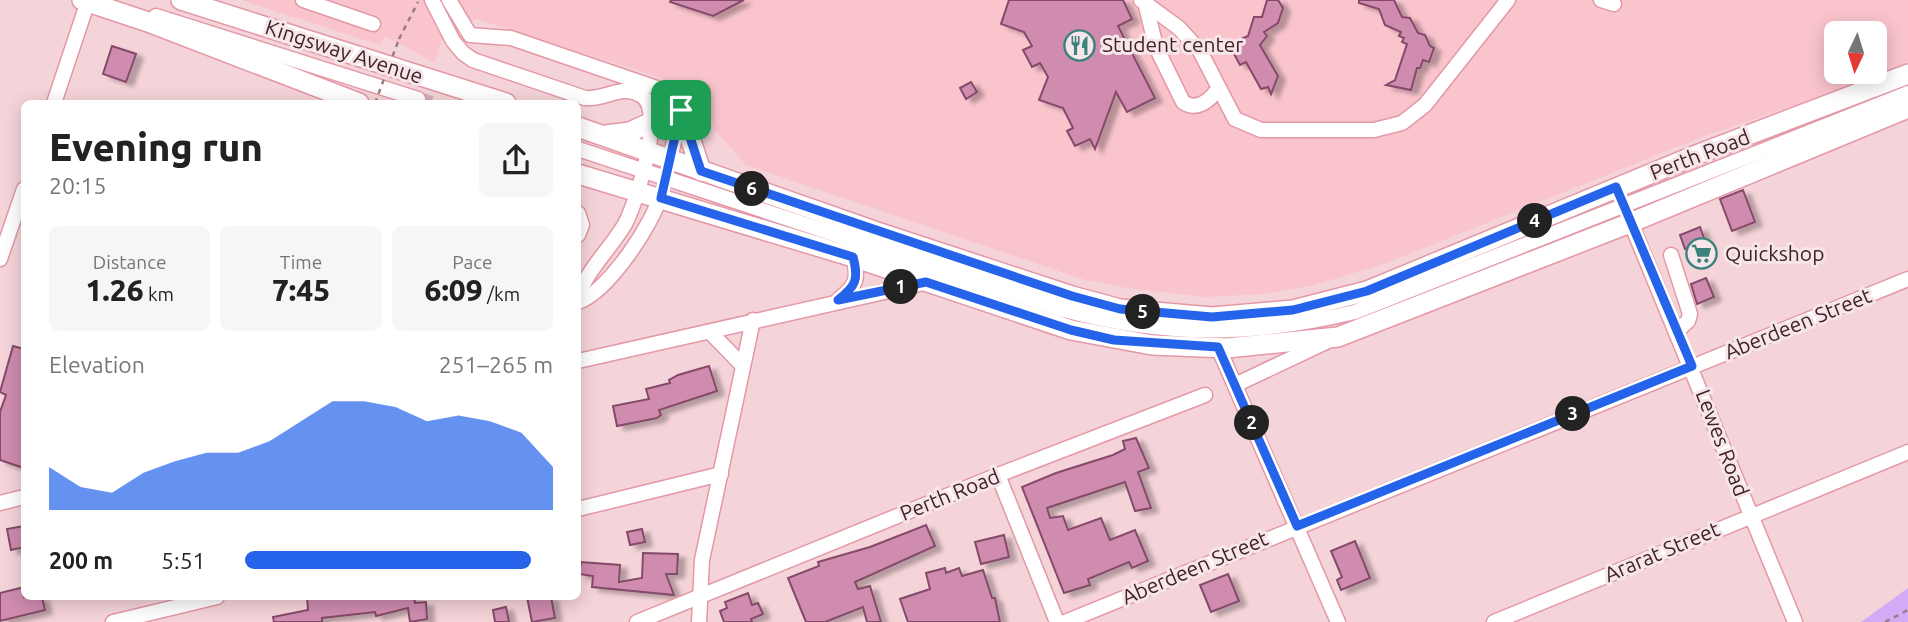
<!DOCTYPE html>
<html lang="en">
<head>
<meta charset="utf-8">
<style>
  :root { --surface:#fff; --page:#f6f6f6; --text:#222; --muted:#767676; --accent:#2563eb }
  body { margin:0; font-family:Ubuntu,sans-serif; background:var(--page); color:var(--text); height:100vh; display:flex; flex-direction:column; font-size:26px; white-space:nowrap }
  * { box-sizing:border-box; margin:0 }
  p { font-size:23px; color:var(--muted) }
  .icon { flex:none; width:38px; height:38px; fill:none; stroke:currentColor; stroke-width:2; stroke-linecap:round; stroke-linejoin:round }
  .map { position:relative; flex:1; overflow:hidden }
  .side { position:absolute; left:21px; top:100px; width:560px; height:500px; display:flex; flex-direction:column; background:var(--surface); border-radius:10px; box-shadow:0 4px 18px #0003 }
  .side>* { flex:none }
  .needle { width:46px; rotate:184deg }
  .buttons { position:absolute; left:1824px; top:21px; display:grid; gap:14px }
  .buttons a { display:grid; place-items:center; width:63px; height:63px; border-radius:10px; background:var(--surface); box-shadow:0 4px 18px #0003; font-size:35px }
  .pin { position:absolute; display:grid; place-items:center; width:60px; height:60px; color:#fff; margin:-30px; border-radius:14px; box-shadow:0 4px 10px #0006 }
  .km { position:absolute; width:35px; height:35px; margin:-18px; border-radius:50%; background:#222; color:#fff; font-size:19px; line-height:35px; text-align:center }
  .round { display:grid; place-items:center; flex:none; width:74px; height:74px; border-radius:10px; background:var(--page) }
  .head { display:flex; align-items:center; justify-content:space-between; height:119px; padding:0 28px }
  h1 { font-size:38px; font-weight:800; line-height:52px }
  .metrics { display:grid; grid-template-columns:repeat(3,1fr); gap:10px; height:119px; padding:7px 28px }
  .metrics div { display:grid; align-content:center; border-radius:10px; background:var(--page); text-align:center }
  .metrics b { font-size:30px; font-weight:800 }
  .metrics small { font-size:19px; font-weight:400 }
  .metrics p { font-size:19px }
  .chart { height:196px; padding:14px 28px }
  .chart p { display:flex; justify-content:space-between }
  .chart svg { width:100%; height:126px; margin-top:7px; fill:var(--accent); opacity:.7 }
  ul { padding:0 28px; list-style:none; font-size:23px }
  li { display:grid; grid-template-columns:112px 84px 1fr; align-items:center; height:52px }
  li i { height:18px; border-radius:9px; background:var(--accent) }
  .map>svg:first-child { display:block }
</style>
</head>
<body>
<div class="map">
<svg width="1908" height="622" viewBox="0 0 1908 622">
  <defs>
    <filter id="shadow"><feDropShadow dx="7" dy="4" stdDeviation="2" flood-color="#0004"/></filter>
  </defs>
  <rect width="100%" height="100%" fill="#f5d4d9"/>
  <path fill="#fac4cd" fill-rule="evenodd" d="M241 0H1908V62L1809 101 1702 137 1384 264 1311 286 1262 294 1206 297 1126 288 1082 279 746 165 714 129 702 91 477 19 442 38 435 63 385 36 380 45ZM1836 33H1874V72H1836Z"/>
  <path fill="#d1abf5" d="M1908 588V622H1861Z"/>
  <g fill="#cf8caf" stroke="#854969" stroke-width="2" filter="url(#shadow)">
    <path d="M671 0H744L713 16 670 2Z"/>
    <path d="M1009 0H1123L1132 19 1118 26 1155 98 1127 112 1116 92 1095 149 1090 139 1075 146 1067 131 1073 128 1063 108 1039 100 1048 77 1040 63 1032 67 1023 50 1032 46 1024 32 1001 24Z"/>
    <path d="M1267 0H1278L1283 8 1278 23 1264 32 1267 36 1260 45 1278 76 1271 94 1268 87 1261 89 1246 62 1240 65 1234 54 1238 52 1241 39 1248 36 1254 17H1262Z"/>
    <path d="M1359 0H1394L1402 17 1410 18 1418 33 1425 35 1430 46 1434 48 1429 62 1423 60 1420 68H1417L1411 90 1386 85 1395 80 1407 44 1402 42 1404 38 1399 36 1401 32 1385 25 1379 9 1359 3Z"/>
    <path d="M112 46 136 54 126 82 103 74Z"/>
    <path d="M971 82 977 92 966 99 960 88Z"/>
    <path d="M1743 190 1755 222 1732 231 1720 199Z"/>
    <path d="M1700 227 1705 241 1685 249 1680 235Z"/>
    <path d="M1706 278 1714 297 1697 304 1691 284Z"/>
    <path d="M13 346 24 349V468L0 460V412L6 395 0 392Z"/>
    <path d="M709 366 717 391 659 410 661 415 657 418 617 426 613 406 649 399 646 389 670 383 669 380 678 375Z"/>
    <path d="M1136 438 1149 468 1138 472 1151 508 1135 511 1125 482 1047 508 1050 518 1063 516 1068 530 1101 518 1110 540 1135 530 1148 561 1132 568 1129 562 1088 579 1090 585 1064 593 1022 487 1056 473 1113 455 1125 449 1123 441Z"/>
    <path d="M926 525 935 546 855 582 858 589 870 586 881 622H867L863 607 825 622H806L788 578 819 566 818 562 870 547Z"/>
    <path d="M24 526V547L11 550 7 529Z"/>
    <path d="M642 529 645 542 630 545 627 532Z"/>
    <path d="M1004 535 1009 557 981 564 975 542Z"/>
    <path d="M1355 541 1370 578 1341 590 1337 580 1342 577 1331 551Z"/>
    <path d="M643 553 678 554 677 574H666L674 595 592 587 593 576 579 574 581 562 620 565 619 582 642 578Z"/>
    <path d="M945 568 946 573 959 568 962 576 983 570 992 598H995L1000 622H908L900 599 930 589 926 573Z"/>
    <path d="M1228 574 1239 601 1211 612 1200 585Z"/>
    <path d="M24 587V597H42L45 610 0 621V593Z"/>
    <path d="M748 593 752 605 758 603 763 614 751 619 752 622H724L720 611 727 608 725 602Z"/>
    <path d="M307 597H414L415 603 426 602 427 619 410 622 408 608 376 616 375 612 322 618V622H274L273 617 308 610Z"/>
    <path d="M527 597H551L555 618 532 622Z"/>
    <path d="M506 607 509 622H495L493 610Z"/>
  </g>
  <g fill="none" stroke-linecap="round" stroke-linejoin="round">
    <path stroke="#d1b0b6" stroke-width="14" stroke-dasharray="14 7" stroke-linecap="butt" d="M418 99 432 103"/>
    <defs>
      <g id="minor">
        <path d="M303 0 373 24"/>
        <path d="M432 0 453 41 463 53 473 60 585 98C606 100 622 83 642 96 666 112 636 203 625 224 611 248 586 271 578 297"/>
        <path d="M449 0 470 35 511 38 654 87 672 96 681 110 668 168"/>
        <path d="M1141 0 1179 28 1200 51 1235 119 1261 130H1374L1402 123 1425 105 1508 0"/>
        <path d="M1601 0 1614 4"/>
        <path d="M1146 6 1156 47 1183 102C1197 112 1210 100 1218 89"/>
        <path d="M156 16 418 99"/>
        <path d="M54 103 88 1"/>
        <path d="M578 149 1060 309C1164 337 1251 337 1355 312L1908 93"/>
        <path d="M578 213 582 225 578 235"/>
        <path d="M1628 216 1795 622"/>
        <path d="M1671 255 1690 314 1688 321 1677 331"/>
        <path d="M0 259 24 189"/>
        <path d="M839 299C857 285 859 278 853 257"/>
        <path d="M578 302C608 292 654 223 662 191"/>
        <path d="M710 332 743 366"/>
        <path d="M1218 347 1338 622"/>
        <path d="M578 361 924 283"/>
        <path d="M1235 385 1326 342"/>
        <path d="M998 475 1057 622"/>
        <path d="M0 503 24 497"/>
        <path d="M578 509 721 474"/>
        <path d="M113 622 217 597"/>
        <path d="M637 622 998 475 1205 395"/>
        <path d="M699 622 702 560 753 320"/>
        <path d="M1065 622 1908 279"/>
        <path d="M1494 622 1908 452"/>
      </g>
      <g id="major">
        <path d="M82 0 148 22 359 103"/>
        <path d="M181 0 506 103"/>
        <path d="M681 110 701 171"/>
        <path d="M578 127 877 232 1072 296 1120 309 1212 317 1293 310 1367 291 1696 155 1908 74"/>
        <path d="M606 135 630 132 654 121"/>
        <path d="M578 174 853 257 1071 330 1152 345 1227 348 1338 337 1630 223 1908 108"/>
      </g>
    </defs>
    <use href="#minor" stroke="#e498a6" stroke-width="17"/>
    <use href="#major" stroke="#e498a6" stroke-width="22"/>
    <g stroke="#9a7b80" stroke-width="2.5" stroke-dasharray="5 5" stroke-linecap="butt">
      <path d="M399 39 418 2"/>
      <path d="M1885 622 1908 610"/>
    </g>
    <use href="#minor" stroke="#fff" stroke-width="14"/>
    <use href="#major" stroke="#fff" stroke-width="19"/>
    <path stroke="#9a7b80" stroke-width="2.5" stroke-dasharray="5 5" stroke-linecap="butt" d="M375 103 399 39"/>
  </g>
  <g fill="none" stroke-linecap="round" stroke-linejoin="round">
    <defs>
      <path id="route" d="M681 110 701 171 1072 296 1120 309 1212 317 1293 310 1367 291 1616 187 1692 366 1297 526 1218 347 1114 340 1071 330 926 282 838 300C856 286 859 279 853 257L661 198Z"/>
    </defs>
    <use href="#route" stroke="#fff" stroke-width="14"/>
    <use href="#route" stroke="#2563eb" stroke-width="9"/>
  </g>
  <defs>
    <symbol id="restaurant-ring" viewBox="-11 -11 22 22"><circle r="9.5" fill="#f7e6e9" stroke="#3b827c" stroke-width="1.5"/><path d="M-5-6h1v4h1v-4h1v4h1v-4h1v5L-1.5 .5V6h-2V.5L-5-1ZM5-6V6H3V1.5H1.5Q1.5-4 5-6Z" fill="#3b827c"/></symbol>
    <symbol id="supermarket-ring" viewBox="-11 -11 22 22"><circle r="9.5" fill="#f7e6e9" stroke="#3b827c" stroke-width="1.5"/><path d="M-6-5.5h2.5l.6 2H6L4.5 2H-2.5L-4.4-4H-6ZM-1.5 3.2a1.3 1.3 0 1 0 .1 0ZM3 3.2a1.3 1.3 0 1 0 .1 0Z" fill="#3b827c"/></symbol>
  </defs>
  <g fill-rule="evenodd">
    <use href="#restaurant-ring" x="1062" y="28" width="35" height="35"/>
    <use href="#supermarket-ring" x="1684" y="236" width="35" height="35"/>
  </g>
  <g text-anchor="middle" stroke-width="6" stroke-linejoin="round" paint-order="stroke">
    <g font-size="21" fill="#402228" stroke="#f7e6e9" text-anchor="start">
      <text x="1102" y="52">Student center</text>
      <text x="1725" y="261">Quickshop</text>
    </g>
    <g font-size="21" fill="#402228" stroke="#f7e6e9">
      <text transform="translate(344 52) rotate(18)" y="7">Kingsway Avenue</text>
      <text transform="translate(1700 155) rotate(-21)" y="7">Perth Road</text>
      <text transform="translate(1798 324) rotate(-22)" y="7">Aberdeen Street</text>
      <text transform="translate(1722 443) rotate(69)" y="7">Lewes Road</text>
      <text transform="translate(950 495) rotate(-22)" y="7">Perth Road</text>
      <text transform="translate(1662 552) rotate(-23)" y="7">Ararat Street</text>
      <text transform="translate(1195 568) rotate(-23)" y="7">Aberdeen Street</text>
    </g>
  </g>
</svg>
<div class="buttons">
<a><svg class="needle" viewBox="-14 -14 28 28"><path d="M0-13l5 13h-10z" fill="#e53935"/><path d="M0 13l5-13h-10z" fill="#767676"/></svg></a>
</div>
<div class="pin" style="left:681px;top:110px;background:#1e9e55"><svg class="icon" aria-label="arrive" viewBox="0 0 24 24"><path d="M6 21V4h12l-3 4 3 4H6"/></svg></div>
<b class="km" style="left:901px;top:287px">1</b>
<b class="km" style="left:1252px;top:423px">2</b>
<b class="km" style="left:1573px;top:414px">3</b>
<b class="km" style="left:1535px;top:221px">4</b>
<b class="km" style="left:1143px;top:312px">5</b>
<b class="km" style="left:752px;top:189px">6</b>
<section class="side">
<div class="head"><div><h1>Evening run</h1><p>20:15</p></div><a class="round"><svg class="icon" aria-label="share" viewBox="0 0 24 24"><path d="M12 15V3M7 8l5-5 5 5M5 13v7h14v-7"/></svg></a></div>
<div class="metrics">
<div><p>Distance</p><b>1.26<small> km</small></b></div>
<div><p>Time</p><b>7:45</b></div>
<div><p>Pace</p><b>6:09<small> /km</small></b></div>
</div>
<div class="chart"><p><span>Elevation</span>251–265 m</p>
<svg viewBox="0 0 160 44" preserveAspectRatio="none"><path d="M0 44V29L10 36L20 38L30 31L40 27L50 24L60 24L70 20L80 13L90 6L100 6L110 8L120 13L130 11L140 13L150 17L160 29V44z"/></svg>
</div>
<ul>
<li><b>200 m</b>5:51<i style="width:93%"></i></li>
</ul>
</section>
</div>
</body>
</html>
